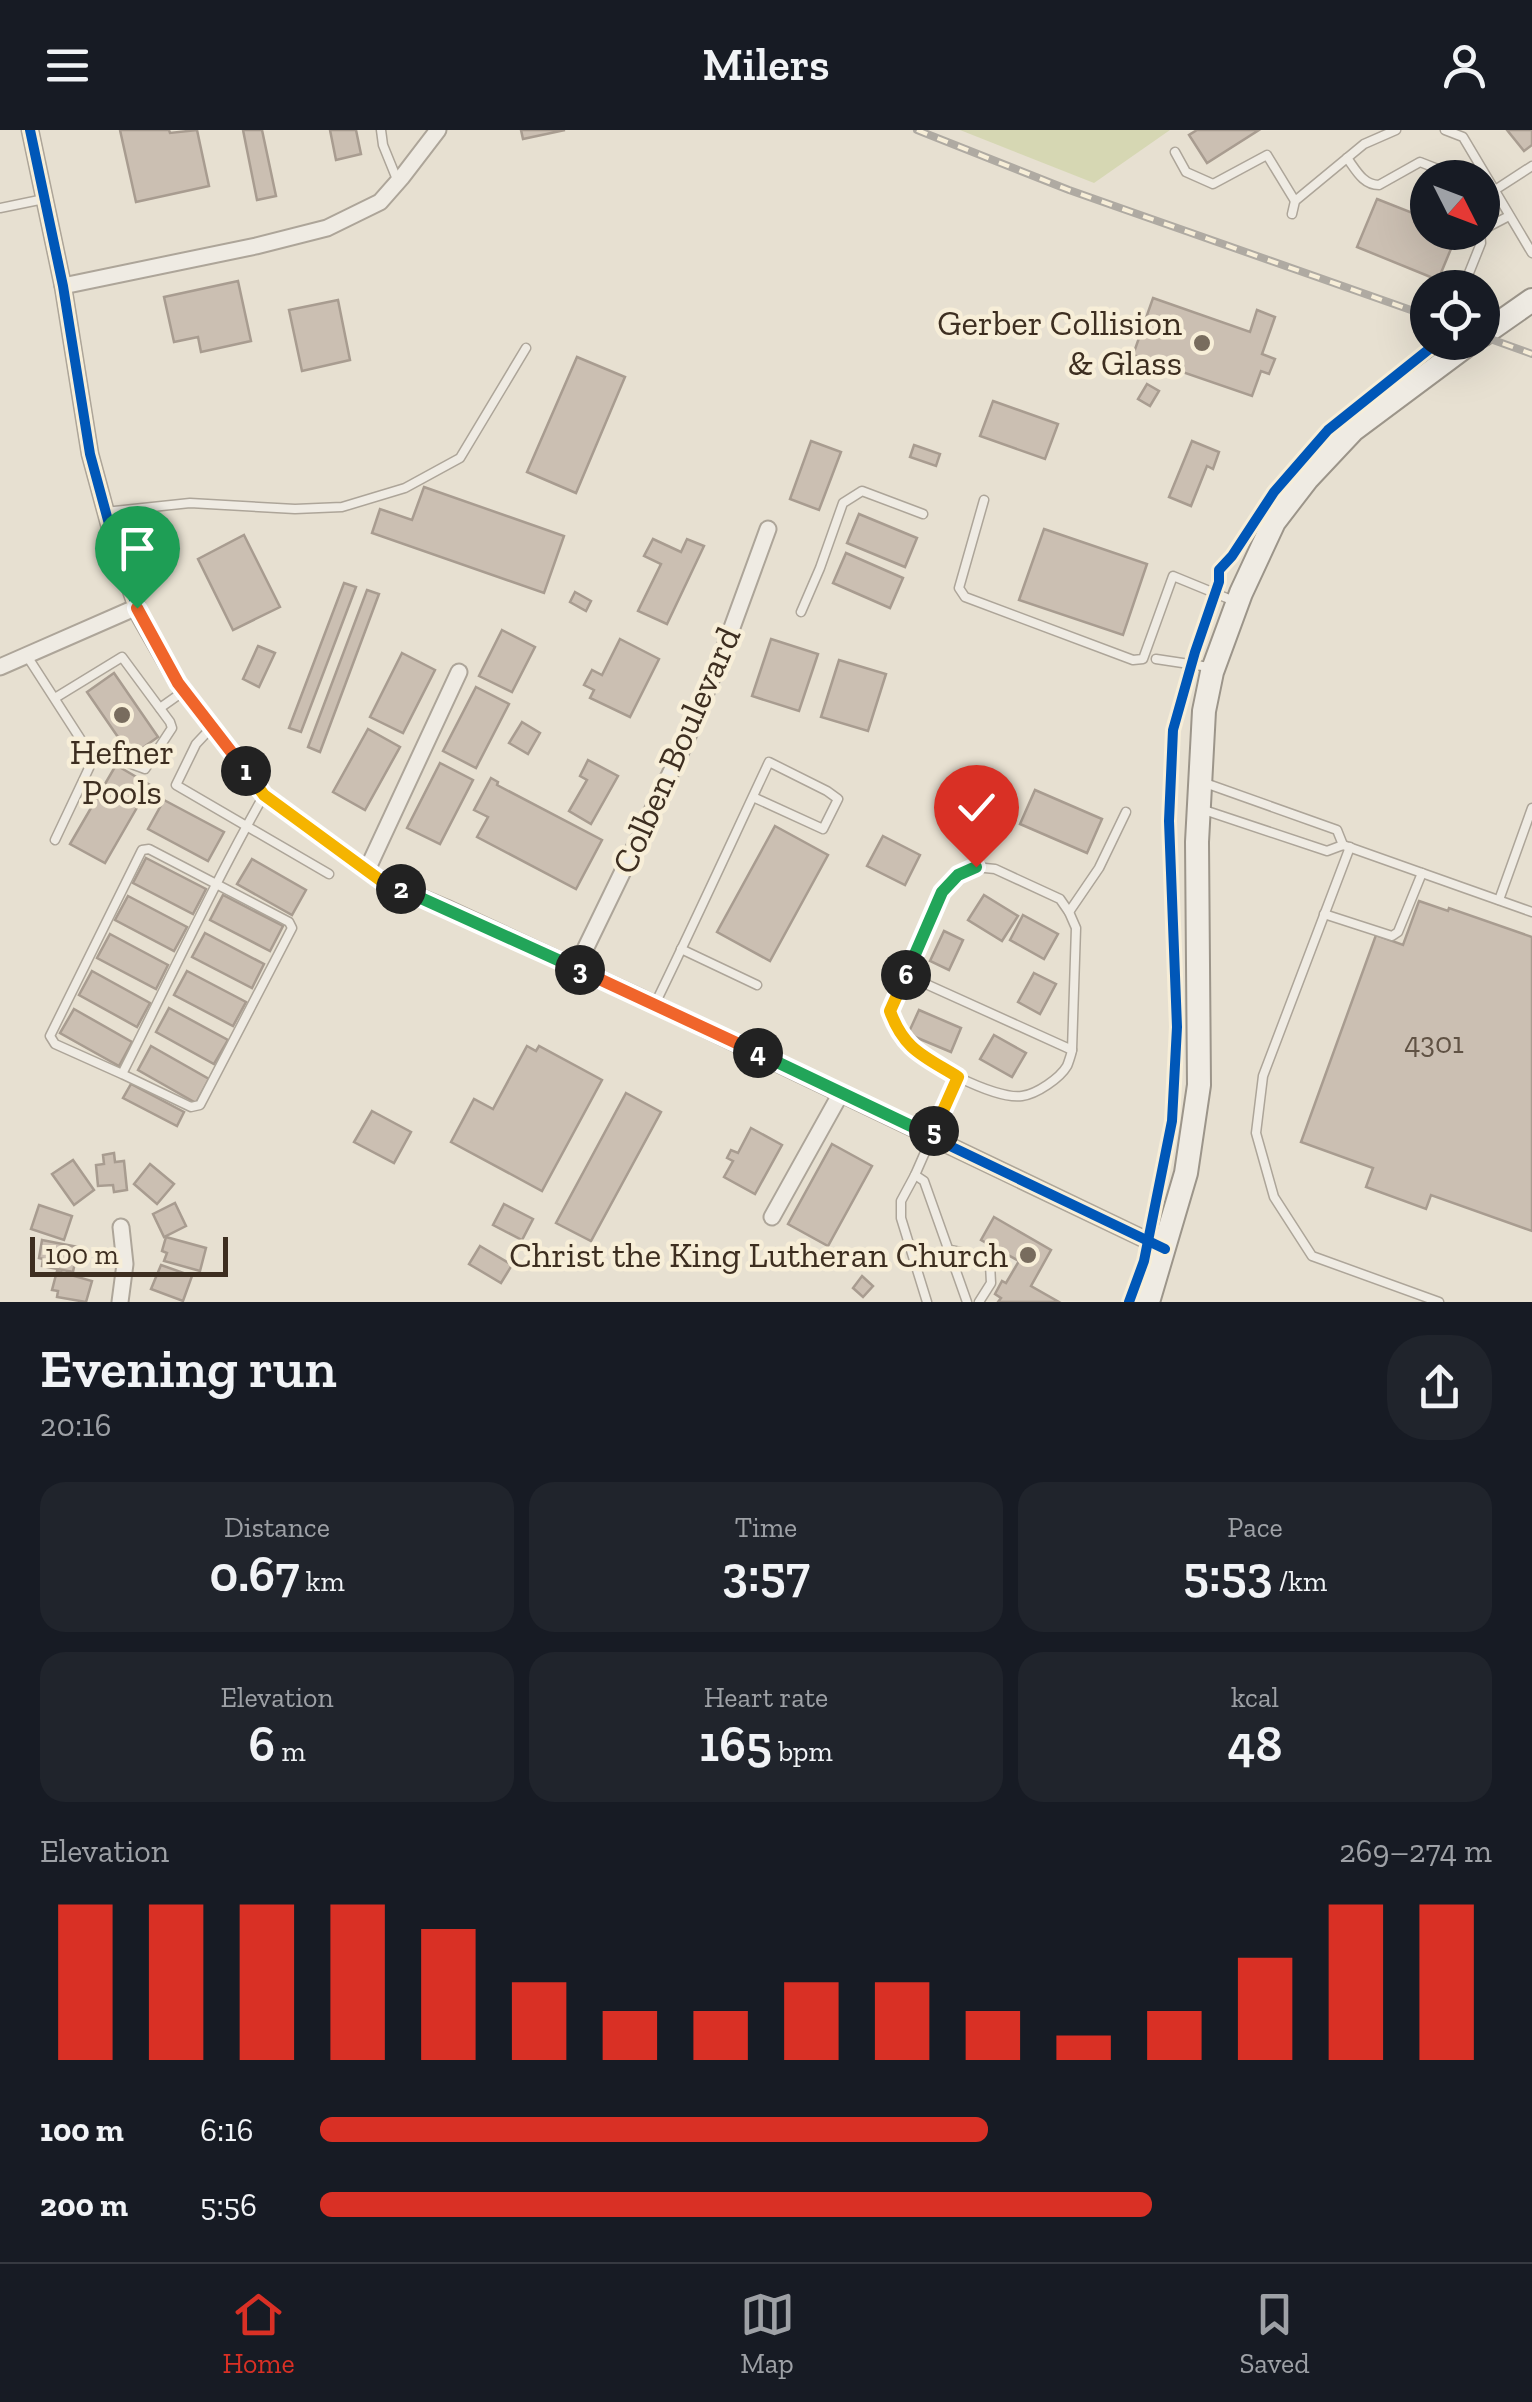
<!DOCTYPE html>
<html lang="en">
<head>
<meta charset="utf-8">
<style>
  :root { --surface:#171b24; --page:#20242c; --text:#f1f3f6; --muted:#9ea1a6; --line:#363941; --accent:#d93025 }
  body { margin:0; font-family:"Zilla Slab",serif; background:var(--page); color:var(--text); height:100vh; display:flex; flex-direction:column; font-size:38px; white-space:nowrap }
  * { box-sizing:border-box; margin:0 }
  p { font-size:32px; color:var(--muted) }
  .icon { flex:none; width:55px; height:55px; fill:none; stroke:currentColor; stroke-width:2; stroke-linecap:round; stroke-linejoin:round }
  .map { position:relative; height:1172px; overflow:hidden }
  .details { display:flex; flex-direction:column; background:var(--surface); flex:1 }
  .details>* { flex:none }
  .needle { width:65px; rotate:132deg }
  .controls { position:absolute; left:1410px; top:30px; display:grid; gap:20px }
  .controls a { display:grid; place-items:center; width:90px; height:90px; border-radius:50%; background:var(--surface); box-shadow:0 10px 40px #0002; font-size:50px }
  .scale { position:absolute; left:30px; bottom:25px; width:198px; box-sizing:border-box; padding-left:10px; border:5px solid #3d2e20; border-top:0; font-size:28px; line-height:35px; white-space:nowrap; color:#3d2e20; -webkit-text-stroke:8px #f7eed8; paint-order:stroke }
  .pin { position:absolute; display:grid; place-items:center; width:85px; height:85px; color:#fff; margin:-102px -42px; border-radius:50% 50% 50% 0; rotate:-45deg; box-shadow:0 0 10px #0007 }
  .pin .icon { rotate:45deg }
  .km { position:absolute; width:50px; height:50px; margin:-25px; border-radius:50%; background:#222; color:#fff; font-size:28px; line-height:50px; text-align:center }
  .round { display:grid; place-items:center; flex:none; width:105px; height:105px; border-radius:40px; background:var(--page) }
  .overview { display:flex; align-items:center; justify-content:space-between; height:170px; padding:0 40px }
  h1 { font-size:55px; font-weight:600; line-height:75px }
  .figures { display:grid; grid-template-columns:repeat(3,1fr); gap:15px; height:170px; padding:10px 40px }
  .figures div { display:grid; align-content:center; border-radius:25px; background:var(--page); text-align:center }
  .figures b { font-size:50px; font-weight:600 }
  .figures small { font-size:28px; font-weight:400 }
  .figures p { font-size:28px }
  .chart { height:280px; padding:20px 40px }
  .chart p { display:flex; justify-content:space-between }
  .chart svg { width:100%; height:180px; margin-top:10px; stroke:var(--accent); stroke-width:6 }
  ul { padding:0 40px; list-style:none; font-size:32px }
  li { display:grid; grid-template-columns:160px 120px 1fr; align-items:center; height:75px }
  li i { height:25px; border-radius:12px; background:var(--accent) }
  header { display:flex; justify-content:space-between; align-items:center; height:130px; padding:0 40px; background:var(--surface); font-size:45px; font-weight:600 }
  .dock { display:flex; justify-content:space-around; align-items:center; height:140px; border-top:2px solid var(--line); background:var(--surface); font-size:28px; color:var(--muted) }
  .dock a { display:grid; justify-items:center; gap:5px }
  .dock .on { color:var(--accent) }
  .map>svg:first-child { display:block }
</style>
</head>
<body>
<header><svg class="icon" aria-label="menu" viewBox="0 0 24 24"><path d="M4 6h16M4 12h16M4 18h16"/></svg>Milers<svg class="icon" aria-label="person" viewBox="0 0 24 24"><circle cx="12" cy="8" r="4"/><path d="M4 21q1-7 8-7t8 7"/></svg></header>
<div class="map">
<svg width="1532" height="1172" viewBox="0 0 1532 1172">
  <rect width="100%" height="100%" fill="#e7e0d1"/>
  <path fill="#d6d7b3" d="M960 0H1170L1094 53Z"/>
  <g fill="#cbbfb2" stroke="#a89c90" stroke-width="2.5">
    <path d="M120 0H169L170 3 197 0 209 56 136 72Z"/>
    <path d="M243 0H262L276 66 257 70Z"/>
    <path d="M330 0H356L361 24 336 30Z"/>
    <path d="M521 0H565L523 9Z"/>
    <path d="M1197 0H1259L1207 33 1189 5Z"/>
    <path d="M1507 0H1532V15L1524 21Z"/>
    <path d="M1377 69 1428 89V102H1458L1438 150 1357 117Z"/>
    <path d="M238 151 251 211 201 222 198 207 174 212 164 167Z"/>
    <path d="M1153 168 1250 202 1257 180 1275 187 1262 224 1275 229 1269 244 1261 241 1252 266 1133 225Z"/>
    <path d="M338 170 350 230 302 241 289 180Z"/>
    <path d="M577 227 625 247 576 363 527 342Z"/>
    <path d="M1147 254 1159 261 1150 276 1138 269Z"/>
    <path d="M993 271 1058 294 1045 329 980 306Z"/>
    <path d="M811 311 841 322 819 380 790 369Z"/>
    <path d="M1192 311 1219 322 1213 339 1207 336 1191 376 1169 367Z"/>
    <path d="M914 315 940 324 936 336 910 327Z"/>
    <path d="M424 357 564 406 544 463 372 403 380 379 412 390Z"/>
    <path d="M859 384 917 408 905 437 847 413Z"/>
    <path d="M1044 399 1147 434 1123 505 1019 470Z"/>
    <path d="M244 405 280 477 233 500 198 429Z"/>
    <path d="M653 409 681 422 687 409 704 416 667 494 638 481 661 434 644 426Z"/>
    <path d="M846 423 903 448 890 478 833 453Z"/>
    <path d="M344 453 356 457 301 602 289 598Z"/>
    <path d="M367 460 379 464 320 622 308 617Z"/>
    <path d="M575 462 591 471 586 481 570 472Z"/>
    <path d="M502 500 535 517 512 562 479 546Z"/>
    <path d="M620 509 659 529 630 587 590 568 594 560 584 555 592 540 602 545Z"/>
    <path d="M771 509 818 524 799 581 752 566Z"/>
    <path d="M258 516 275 523 259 557 243 549Z"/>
    <path d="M402 523 435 540 403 603 370 587Z"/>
    <path d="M839 530 886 544 868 601 821 587Z"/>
    <path d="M114 543 158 607 131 626 87 562Z"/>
    <path d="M476 557 509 574 476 638 443 621Z"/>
    <path d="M522 592 540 603 528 624 509 613Z"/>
    <path d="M368 599 400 617 365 680 333 662Z"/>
    <path d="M588 630 618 646 591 694 569 681 587 650 580 646Z"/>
    <path d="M440 633 473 650 440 714 407 698Z"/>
    <path d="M116 635 150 655 105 733 70 714Z"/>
    <path d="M491 648 498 652 497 655 602 710 576 759 477 707 488 687 474 680Z"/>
    <path d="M1035 660 1102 689 1087 723 1020 694Z"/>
    <path d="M164 670 224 702 208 731 148 699Z"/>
    <path d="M775 696 828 725 770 831 717 802Z"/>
    <path d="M883 706 920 725 905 755 867 736Z"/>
    <path d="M146 728 206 759 193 784 133 753Z"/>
    <path d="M252 729 306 760 292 785 237 754Z"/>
    <path d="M223 765 283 796 270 821 210 790Z"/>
    <path d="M984 765 1018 786 1002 811 968 790Z"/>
    <path d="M128 766 187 797 174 821 115 790Z"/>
    <path d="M1419 771 1448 781 1449 778 1532 807V1101L1431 1065 1426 1079 1366 1057 1373 1038 1301 1012 1376 805 1403 815Z"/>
    <path d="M1023 785 1058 804 1044 829 1010 810Z"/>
    <path d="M944 801 963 810 949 840 930 831Z"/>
    <path d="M205 803 264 834 252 858 192 827Z"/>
    <path d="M110 804 168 835 156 859 97 828Z"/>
    <path d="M92 841 150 873 137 897 79 865Z"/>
    <path d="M187 841 246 872 233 896 174 865Z"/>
    <path d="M1034 843 1056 854 1040 884 1018 872Z"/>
    <path d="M169 878 228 910 214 934 156 902Z"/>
    <path d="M74 879 132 912 119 936 60 903Z"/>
    <path d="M919 880 961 898 951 922 908 904Z"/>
    <path d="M994 905 1026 923 1012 947 980 929Z"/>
    <path d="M151 916 209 949 196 973 138 940Z"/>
    <path d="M527 916 536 921 539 916 602 950 542 1061 451 1012 474 969 493 979Z"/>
    <path d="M131 954 184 982 177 996 123 968Z"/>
    <path d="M626 963 661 982 591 1111 556 1093Z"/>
    <path d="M372 981 411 1002 394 1033 354 1012Z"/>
    <path d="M751 998 782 1015 755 1064 724 1047 733 1031 727 1028 731 1020 738 1023Z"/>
    <path d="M832 1014 872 1036 828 1116 788 1094Z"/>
    <path d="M114 1023 115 1032 124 1031 127 1060 114 1062 113 1055 98 1056 96 1035 104 1034 103 1025Z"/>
    <path d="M73 1030 94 1060 74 1075 52 1044Z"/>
    <path d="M150 1034 174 1054 157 1074 134 1054Z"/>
    <path d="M175 1073 186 1096 164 1107 153 1084Z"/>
    <path d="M504 1074 533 1089 522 1110 493 1095Z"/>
    <path d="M39 1075 72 1086 64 1110 31 1099Z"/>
    <path d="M994 1087 1051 1120 1031 1156 1059 1172H998L1001 1168 995 1164 1002 1151 1006 1153 1019 1131 981 1110Z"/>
    <path d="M166 1107 206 1118 200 1141 164 1131 167 1123 162 1121Z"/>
    <path d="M42 1110 78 1117 73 1142 42 1136 43 1129 39 1128Z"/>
    <path d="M480 1116 512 1135 501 1153 469 1134Z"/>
    <path d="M161 1135 192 1146 183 1171 151 1159Z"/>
    <path d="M57 1141 92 1151 86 1172 57 1167 58 1161 52 1160Z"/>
    <path d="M862 1146 873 1156 863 1167 853 1158Z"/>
  </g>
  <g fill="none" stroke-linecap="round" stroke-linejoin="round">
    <defs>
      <g id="lane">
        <path d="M381 0 383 15 398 52"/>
        <path d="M1445 0 1463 7 1532 123"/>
        <path d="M1175 22 1186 42 1213 54 1267 25 1295 71"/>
        <path d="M1347 28C1356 40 1363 55 1379 55L1420 32 1443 41 1446 48"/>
        <path d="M1495 60 1532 36"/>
        <path d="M0 78 44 69"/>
        <path d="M1292 84 1295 71 1364 14 1396 0"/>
        <path d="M1482 100 1509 86"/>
        <path d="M1463 158 1481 113 1480 102"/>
        <path d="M984 370 959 458 965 467 1133 530 1143 529 1173 446 1234 471"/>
        <path d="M105 382 190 373 295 379 342 377 405 358 460 328 526 218"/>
        <path d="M801 482 820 438 843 373 862 361 923 384"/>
        <path d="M27 526 83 613 91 619 145 639 172 598 170 592 122 527 55 568"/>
        <path d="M1156 529 1209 537"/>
        <path d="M160 578 184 561"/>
        <path d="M212 597 196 614 176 655 329 744"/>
        <path d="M1205 653 1337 700 1343 715"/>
        <path d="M1201 679 1327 721 1343 715 1532 782"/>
        <path d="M55 710 97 621"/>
        <path d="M1350 717 1263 946 1256 1003 1274 1067 1312 1126 1439 1172"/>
        <path d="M975 737 995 739 1060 769 1069 782 1076 798 1072 920C1072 922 1068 934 1067 936 1060 948 1037 964 1022 966 995 970 920 931 903 910 897 902 894 890 890 881L942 762 958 745Z"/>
        <path d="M1499 770 1532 678"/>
        <path d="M1069 782 1099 738 1126 682"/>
        <path d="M1324 784 1392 806 1398 802 1422 743"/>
        <path d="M681 819 757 855"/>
        <path d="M906 845 1072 920"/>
        <path d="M655 874C694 794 731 713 769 632L827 661 838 669 823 699 753 667"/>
        <path d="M122 944 55 914 50 906 142 720 149 719 289 792 292 798 200 975 191 977 122 944C169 851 213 755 264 665"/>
        <path d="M915 1045 924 1051 967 1172"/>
        <path d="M950 1120 980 1126 990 1134 991 1153 979 1172"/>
        <path d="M927 1172 901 1088V1071L915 1045 958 947"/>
      </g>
      <g id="street">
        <path d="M30 0 63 156 90 324 112 405 140 487 178 553 264 665 380 750 446 778 639 867 1165 1119"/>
        <path d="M63 156 256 116 327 98 380 72 402 47 438 0"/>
        <path d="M0 537 137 477"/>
        <path d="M367 740 459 542"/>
        <path d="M576 838 686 611 726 514 768 399"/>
        <path d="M772 1087 841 963"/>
        <path d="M120 1172 125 1134 121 1097"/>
      </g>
      <g id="secondary">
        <path d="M1482 205 1532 170"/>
        <path d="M1148 1172 1186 1043 1199 955 1197 712 1204 581 1212 542 1241 463 1274 392 1307 349 1353 300 1471 212"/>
      </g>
    </defs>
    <use href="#lane" stroke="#ada599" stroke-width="11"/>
    <use href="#street" stroke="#ada599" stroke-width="19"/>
    <use href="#secondary" stroke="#9c958a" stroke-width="26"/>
    <use href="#lane" stroke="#efebe3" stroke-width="8"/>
    <use href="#street" stroke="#efebe3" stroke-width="15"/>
    <use href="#secondary" stroke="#efebe3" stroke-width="22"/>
    <defs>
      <g id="rail">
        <path d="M917 0 1069 60 1428 186"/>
        <path d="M1482 206 1532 224"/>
      </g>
    </defs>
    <use href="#rail" stroke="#afaaa2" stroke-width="8"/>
    <use href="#rail" stroke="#f7eed8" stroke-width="4" stroke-dasharray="11" stroke-linecap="butt"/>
    <defs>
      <g id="cycleway">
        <path d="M30 0 63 156 90 324 112 405 140 487 178 553 264 665 380 750 446 778 639 867 1165 1119"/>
        <path d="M1129 1172 1144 1131 1172 991 1177 897 1169 691 1173 600 1195 522 1219 452V440L1232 426 1274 362 1328 300 1438 212"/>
      </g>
    </defs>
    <use href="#cycleway" stroke="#f7eed8" stroke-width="16"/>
    <use href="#cycleway" stroke="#0057b8" stroke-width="10"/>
  </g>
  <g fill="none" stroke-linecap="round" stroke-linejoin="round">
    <defs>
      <path id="split-1" d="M137 478 178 553 246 641"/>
      <path id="split-2" d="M246 641 264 665 380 750 401 759"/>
      <path id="split-3" d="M401 759 580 840"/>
      <path id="split-4" d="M580 840 758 923"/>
      <path id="split-5" d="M758 923 932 1006 934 1001"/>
      <path id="split-6" d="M906 845 890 881C904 920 924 926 958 947L934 1001"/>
      <path id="split-7" d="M906 845 942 762 958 745 976 737"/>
    </defs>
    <use href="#split-1" stroke="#fff" stroke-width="20"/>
    <use href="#split-2" stroke="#fff" stroke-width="20"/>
    <use href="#split-3" stroke="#fff" stroke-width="20"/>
    <use href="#split-4" stroke="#fff" stroke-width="20"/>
    <use href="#split-5" stroke="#fff" stroke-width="20"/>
    <use href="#split-6" stroke="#fff" stroke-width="20"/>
    <use href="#split-7" stroke="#fff" stroke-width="20"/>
    <use href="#split-1" stroke="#f0652b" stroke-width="12"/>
    <use href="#split-2" stroke="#f5b400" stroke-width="12"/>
    <use href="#split-3" stroke="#22a559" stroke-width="12"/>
    <use href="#split-4" stroke="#f0652b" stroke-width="12"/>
    <use href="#split-5" stroke="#22a559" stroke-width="12"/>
    <use href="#split-6" stroke="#f5b400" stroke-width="12"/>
    <use href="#split-7" stroke="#22a559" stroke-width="12"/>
  </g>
  <g fill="#786c5e" stroke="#f7eed8" stroke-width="4">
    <circle cx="1202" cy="213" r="10"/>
    <circle cx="122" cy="585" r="10"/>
    <circle cx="1028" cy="1125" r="10"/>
  </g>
  <g text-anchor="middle" stroke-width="9" stroke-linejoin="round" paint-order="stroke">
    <g font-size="30" fill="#605244">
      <text x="1434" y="923">4301</text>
    </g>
    <g font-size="35" fill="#3d2e20" stroke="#f7eed8" text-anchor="end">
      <text x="1182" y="205">Gerber Collision<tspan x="1182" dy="40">&amp; Glass</tspan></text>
      <text x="122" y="634" text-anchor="middle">Hefner<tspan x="122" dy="40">Pools</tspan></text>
      <text x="1008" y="1137">Christ the King Lutheran Church</text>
    </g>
    <g font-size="35" fill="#3d2e20" stroke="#f7eed8">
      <text transform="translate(676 620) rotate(-66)" y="12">Colben Boulevard</text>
    </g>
  </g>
</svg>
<div class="controls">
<a><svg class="needle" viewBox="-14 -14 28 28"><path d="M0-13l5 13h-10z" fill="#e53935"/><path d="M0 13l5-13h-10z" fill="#9ea1a6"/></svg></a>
<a><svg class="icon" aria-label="locate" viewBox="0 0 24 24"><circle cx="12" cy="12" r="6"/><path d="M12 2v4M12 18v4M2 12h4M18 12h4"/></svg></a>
</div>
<div class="scale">100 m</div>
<div class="pin" style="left:137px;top:478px;background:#1e9e55"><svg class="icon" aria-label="arrive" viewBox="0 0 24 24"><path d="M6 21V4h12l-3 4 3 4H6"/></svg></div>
<div class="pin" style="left:976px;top:737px;background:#d93025"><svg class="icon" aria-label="check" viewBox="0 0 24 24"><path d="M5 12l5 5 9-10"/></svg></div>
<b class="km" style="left:246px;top:641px">1</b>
<b class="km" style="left:401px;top:759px">2</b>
<b class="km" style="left:580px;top:840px">3</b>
<b class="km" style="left:758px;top:923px">4</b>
<b class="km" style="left:934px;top:1001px">5</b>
<b class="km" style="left:906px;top:845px">6</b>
</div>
<section class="details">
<div class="overview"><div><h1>Evening run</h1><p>20:16</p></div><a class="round"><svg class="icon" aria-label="share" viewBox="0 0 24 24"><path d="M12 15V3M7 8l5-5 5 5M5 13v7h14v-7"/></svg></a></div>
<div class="figures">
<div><p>Distance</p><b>0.67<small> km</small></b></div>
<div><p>Time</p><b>3:57</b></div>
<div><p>Pace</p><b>5:53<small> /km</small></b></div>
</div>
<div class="figures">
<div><p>Elevation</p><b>6<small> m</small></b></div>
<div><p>Heart rate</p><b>165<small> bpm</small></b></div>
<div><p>kcal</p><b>48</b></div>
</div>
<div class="chart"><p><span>Elevation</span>269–274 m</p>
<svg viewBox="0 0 160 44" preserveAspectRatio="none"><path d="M5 44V6M15 44V6M25 44V6M35 44V6M45 44V12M55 44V25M65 44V32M75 44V32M85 44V25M95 44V25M105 44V32M115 44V38M125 44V32M135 44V19M145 44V6M155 44V6"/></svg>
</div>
<ul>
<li><b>100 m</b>6:16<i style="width:57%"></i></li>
<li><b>200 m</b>5:56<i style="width:71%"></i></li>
</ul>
</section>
<nav class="dock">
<a class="on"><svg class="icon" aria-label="home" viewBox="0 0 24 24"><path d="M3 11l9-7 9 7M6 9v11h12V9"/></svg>Home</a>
<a><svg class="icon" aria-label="map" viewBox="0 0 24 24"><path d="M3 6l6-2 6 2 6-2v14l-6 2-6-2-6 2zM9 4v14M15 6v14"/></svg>Map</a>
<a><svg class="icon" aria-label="saved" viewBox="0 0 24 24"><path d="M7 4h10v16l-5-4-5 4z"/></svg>Saved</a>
</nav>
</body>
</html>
